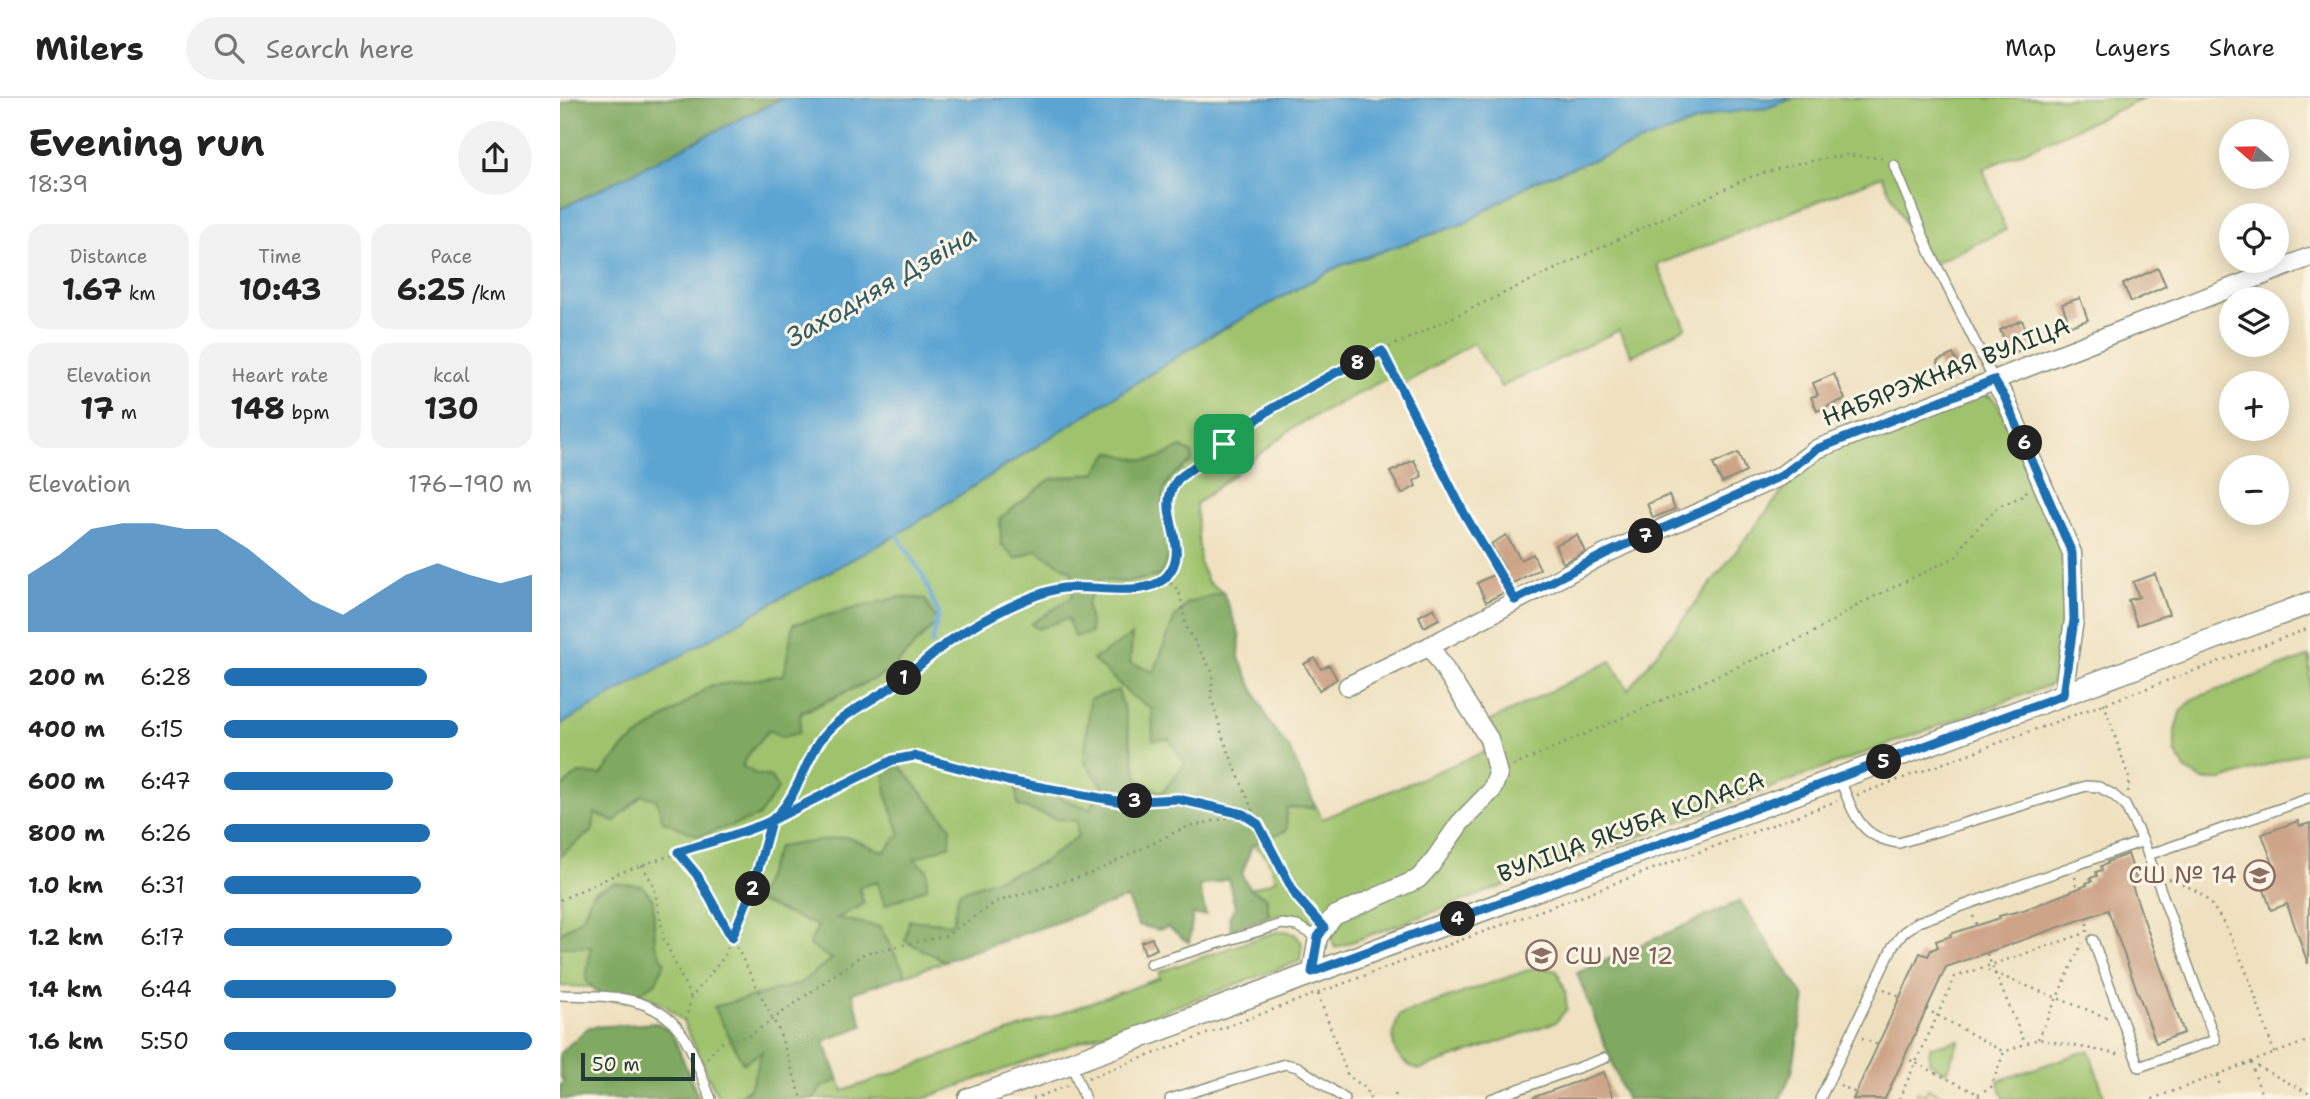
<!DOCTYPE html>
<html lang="en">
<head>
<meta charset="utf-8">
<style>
  :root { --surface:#fff; --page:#f2f2f2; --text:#222; --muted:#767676; --line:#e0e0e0; --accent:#1f6fb2 }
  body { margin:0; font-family:"Shantell Sans",sans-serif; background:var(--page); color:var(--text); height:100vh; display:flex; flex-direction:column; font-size:26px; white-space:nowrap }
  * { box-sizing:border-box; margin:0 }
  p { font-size:23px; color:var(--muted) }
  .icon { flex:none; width:38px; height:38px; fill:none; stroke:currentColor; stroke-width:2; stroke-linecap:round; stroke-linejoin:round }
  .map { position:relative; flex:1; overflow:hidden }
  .sheet { display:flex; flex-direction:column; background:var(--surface); width:560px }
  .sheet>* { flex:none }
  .needle { width:46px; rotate:290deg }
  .tools { position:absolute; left:1659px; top:21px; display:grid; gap:14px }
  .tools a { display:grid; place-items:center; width:70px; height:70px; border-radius:50%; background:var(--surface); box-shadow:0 4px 18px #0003; font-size:35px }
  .scale { position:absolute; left:21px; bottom:18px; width:114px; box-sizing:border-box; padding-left:7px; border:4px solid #1f3d34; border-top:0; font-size:19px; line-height:24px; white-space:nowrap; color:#1f3d34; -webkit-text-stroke:5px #fcf5e5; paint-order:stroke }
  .pin { position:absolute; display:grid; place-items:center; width:60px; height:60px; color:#fff; margin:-30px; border-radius:14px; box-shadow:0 4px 10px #0006 }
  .km { position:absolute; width:35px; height:35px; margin:-18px; border-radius:50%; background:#222; color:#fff; font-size:19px; line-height:35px; text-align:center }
  .round { display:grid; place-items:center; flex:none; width:74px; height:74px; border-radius:37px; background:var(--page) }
  .headline { display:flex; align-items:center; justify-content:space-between; height:119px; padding:0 28px }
  h1 { font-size:38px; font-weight:700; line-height:52px }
  .metrics { display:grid; grid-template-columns:repeat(3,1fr); gap:10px; height:119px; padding:7px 28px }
  .metrics div { display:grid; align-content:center; border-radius:18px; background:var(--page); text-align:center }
  .metrics b { font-size:30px; font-weight:700 }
  .metrics small { font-size:19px; font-weight:400 }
  .metrics p { font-size:19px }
  .chart { height:196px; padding:14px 28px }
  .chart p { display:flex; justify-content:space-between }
  .chart svg { width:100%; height:126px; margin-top:7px; fill:var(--accent); opacity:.7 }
  ul { padding:0 28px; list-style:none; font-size:23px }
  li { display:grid; grid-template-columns:112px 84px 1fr; align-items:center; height:52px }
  li i { height:18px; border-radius:9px; background:var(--accent) }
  header { display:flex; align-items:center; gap:42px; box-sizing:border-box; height:98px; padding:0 35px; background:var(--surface); border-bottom:2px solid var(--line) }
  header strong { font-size:33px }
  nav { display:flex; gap:38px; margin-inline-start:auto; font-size:24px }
  .search { width:490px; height:63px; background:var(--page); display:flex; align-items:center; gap:18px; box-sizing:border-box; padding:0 24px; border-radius:38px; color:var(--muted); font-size:26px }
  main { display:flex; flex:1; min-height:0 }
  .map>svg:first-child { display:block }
</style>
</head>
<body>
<header>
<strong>Milers</strong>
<div class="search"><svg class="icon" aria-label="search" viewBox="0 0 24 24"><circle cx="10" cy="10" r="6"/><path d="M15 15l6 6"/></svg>Search here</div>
<nav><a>Map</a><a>Layers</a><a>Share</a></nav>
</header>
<main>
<section class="sheet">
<div class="headline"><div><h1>Evening run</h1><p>18:39</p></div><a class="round"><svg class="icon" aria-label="share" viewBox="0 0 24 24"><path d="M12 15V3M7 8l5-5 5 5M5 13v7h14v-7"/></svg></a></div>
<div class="metrics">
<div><p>Distance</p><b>1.67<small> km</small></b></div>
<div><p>Time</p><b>10:43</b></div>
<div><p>Pace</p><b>6:25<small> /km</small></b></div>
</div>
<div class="metrics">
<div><p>Elevation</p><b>17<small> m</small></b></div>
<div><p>Heart rate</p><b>148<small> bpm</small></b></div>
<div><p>kcal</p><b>130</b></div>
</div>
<div class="chart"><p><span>Elevation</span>176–190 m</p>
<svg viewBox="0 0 160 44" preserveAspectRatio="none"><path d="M0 44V24L10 17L20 8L30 6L40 6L50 8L60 8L70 15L80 24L90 33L100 38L110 31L120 24L130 20L140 24L150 27L160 24V44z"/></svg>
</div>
<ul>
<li><b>200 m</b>6:28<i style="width:66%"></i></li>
<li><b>400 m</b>6:15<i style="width:76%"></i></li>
<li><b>600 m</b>6:47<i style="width:55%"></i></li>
<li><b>800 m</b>6:26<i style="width:67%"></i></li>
<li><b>1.0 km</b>6:31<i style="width:64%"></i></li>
<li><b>1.2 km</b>6:17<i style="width:74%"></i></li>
<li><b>1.4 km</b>6:44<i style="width:56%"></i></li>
<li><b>1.6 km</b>5:50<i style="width:100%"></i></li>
</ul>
</section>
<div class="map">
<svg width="1750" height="1001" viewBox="0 0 1750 1001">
  <rect width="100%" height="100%" fill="#fcf5e5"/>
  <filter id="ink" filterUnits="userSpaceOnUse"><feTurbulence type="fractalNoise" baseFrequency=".0143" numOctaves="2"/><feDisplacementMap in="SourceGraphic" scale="14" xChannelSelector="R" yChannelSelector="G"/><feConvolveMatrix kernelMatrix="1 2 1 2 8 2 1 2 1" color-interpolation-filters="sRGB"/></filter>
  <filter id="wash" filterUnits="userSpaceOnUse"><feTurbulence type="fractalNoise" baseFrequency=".00686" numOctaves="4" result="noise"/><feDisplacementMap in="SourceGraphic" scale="28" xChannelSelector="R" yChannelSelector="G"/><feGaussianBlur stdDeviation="1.57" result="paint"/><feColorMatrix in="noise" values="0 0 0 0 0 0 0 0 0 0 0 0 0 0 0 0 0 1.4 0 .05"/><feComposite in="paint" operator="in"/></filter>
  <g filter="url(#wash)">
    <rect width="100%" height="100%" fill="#efe1c0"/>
    <g fill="#9fc36d" stroke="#5f8050" stroke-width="2" fill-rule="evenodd">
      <path d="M1233 0H1585L1423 71 1446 132 1366 169 1322 78 1097 167 1126 229 1072 258 1059 232 941 289 913 245 838 290 831 278 734 329 636 406 640 466 648 484 663 494 627 505 614 521 594 574 570 565 572 538 533 562 573 599 592 611 625 666 602 695 578 682 564 611 544 688 530 712 490 696 497 721 518 723 517 739 482 765 400 794 392 826 346 843 385 863 346 877 320 829 276 820 299 789 317 784 325 807 353 761 326 695 341 736 324 754 286 739 258 828 273 861 239 886 155 909 184 965 203 953C193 981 194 1001 159 1001L123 923 107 909 80 894 96 884 93 801 82 788 54 786 33 794 23 819 0 835V758L32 732 35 715 54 723 82 697 96 701 211 679 196 676 182 668 190 654 209 631 329 574 377 524 365 502 339 499 224 577 150 588 65 648 40 678 19 675 0 691V627L221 500 337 437 649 239 779 168 905 125 973 84 1157 16 1207 10ZM621 349 632 363 612 379 604 393 602 408 611 452 599 478 567 484 539 482C522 515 512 518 478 531L472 526 513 499 512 473 476 452 491 381 535 375 550 354C584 363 590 368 621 349Z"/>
      <path d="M1419 297 1430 298 1438 306 1501 446 1507 524 1490 587 775 850 763 820 755 830C739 820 728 815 709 818L706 799 690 791 716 782 707 759 692 746 727 732 726 710 756 709 762 721 927 653 918 629 1051 563 1068 592 1236 376 1268 353Z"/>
      <path d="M1750 558V652L1663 682H1643L1626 672 1615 654V633L1620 614 1635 600Z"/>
      <path d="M726 833 736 837 742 845 740 863 363 1001H251L257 997 261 989 279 982 283 993 600 880 599 874 716 834Z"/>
      <path d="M31 848 26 881 32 889 0 888V849Z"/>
      <path d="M977 869 997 873 1005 892 1007 911 996 924 858 972C830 959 829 944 839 917Z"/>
      <path d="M1399 942 1386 974 1369 964 1370 949Z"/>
      <path d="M1529 952 1545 1000 1444 1001 1438 983Z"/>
    </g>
    <g fill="#7fa960" stroke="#4f734a" stroke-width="2">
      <path d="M15 0H222L0 111V7Z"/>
      <path d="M621 349 632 355V363C625 369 616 374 610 381 586 413 627 442 599 478L567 484 539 482 527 505 531 535 514 539 508 520 478 531 471 526 512 499V474L476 452 456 461 441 446 440 420 491 381 535 375 550 354C584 363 589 368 621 349Z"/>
      <path d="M663 494 680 538 679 560 710 626 729 650 756 709 726 710 727 732 692 747 682 777 690 791 706 799 709 818 671 832 669 819 675 809 668 781 639 788 646 817H633L629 845 608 829 598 832 578 827 567 800 385 863 345 843 349 822 392 826 399 794 482 765 517 739V723L497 721 458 708 456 690 490 696 530 711 543 688 524 663 530 601 558 592 564 611 578 682 602 695 625 665 609 641 593 642 592 611 573 599 533 562 572 537 570 565 594 574 614 521 628 505Z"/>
      <path d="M339 499 365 501 377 524 329 574 241 614 239 635 222 639 209 632 190 654 182 668 196 676 211 679 218 691 198 719 139 738 103 723 96 701 82 697 54 724 35 715 33 732 0 758V691L19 675 41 677 65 648 150 588 224 577 233 526Z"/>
      <path d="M339 667 391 729 390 747 354 761 367 772V790L325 807 317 784 299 789 304 806 277 820 320 829 346 877 292 895 303 928 264 943 279 982 261 989 257 997 251 1001H175L190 991 202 954 183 965 154 909 239 886 272 861 249 847 258 828 196 803 218 749 286 739 324 754 340 736 326 695 324 673Z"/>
      <path d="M54 785 82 788 93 802 95 847 105 864 96 884 66 903 43 901 26 882 31 849H0V836L23 819 33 794Z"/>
      <path d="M1180 803 1245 900 1232 974 1220 1001H1066L1017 875Z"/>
      <path d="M98 925 112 935 139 1001H0V988L4 984 0 978V955L29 929Z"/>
    </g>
    <path fill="#eeda9e" stroke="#868c69" stroke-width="2" d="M1368 991 1390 1001H1354L1357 994 1365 997Z"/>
    <path fill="#5ba5d3" stroke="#3d7184" stroke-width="2" d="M222 0H1233L1207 10 1157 16 973 84 905 125 779 168 648 239 337 437 221 500 0 627V111Z"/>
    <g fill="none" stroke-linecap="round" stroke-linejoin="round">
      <path stroke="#5ba5d3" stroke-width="4.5" d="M335 433 363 478 378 515 372 546"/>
    </g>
    <g id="blocks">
      <g fill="#cda488">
        <path d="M1598 170 1606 188 1571 204 1563 186Z"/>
        <path d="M1520 200 1528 222 1510 228 1502 206Z"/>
        <path d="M1462 222 1473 247 1451 256 1440 232Z"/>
        <path d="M1393 256 1399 268 1383 275 1377 263Z"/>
        <path d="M1274 276 1285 301 1257 313 1251 299 1258 297 1253 285Z"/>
        <path d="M1178 355 1186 374 1162 385 1153 366Z"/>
        <path d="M854 362 862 378 854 383 856 388 842 396 830 374Z"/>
        <path d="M1109 397 1115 411 1093 420 1087 406Z"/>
        <path d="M946 437 961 462 973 456 980 471 943 490 945 494 926 504 917 485 945 471 931 446Z"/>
        <path d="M1017 437 1025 454 1003 465 995 447Z"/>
        <path d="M1595 476 1609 516 1577 527 1568 502 1579 499 1573 484Z"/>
        <path d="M874 510 879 521 864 529 859 518Z"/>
        <path d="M755 560 761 571 769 567 777 581 759 592 744 566Z"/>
        <path d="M1738 723 1740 728 1750 725 1748 866 1727 806 1711 812 1701 783 1717 777 1702 736Z"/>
        <path d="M1568 756 1577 783 1571 785 1624 935 1596 945 1548 812 1386 869 1325 1001H1293L1360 855 1368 858 1371 852 1378 849 1376 843 1391 838 1390 836 1440 820 1439 818 1464 812 1527 787 1526 785 1532 783 1530 780 1537 778 1536 774 1542 772 1541 768 1547 766V764Z"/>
        <path d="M592 840 597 851 585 856 581 844Z"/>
        <path d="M1044 974 1053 1001H974V999Z"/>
      </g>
    </g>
  </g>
  <g filter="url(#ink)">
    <use href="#blocks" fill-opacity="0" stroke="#878f7a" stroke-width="2"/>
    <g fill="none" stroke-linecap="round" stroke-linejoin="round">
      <defs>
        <g id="service">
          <path d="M1334 67 1370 154 1434 282"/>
          <path d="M1279 680C1294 714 1298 740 1339 745L1526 688 1539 689 1552 696 1565 707 1583 743 1655 942 1579 969 1533 842"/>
          <path d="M1588 757 1750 700"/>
          <path d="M590 866 722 826 737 828 758 839"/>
          <path d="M0 897C44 898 95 895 123 937 135 955 142 980 151 1001"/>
          <path d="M511 965 525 1001"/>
          <path d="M610 1001 725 966 738 969 785 1001"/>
          <path d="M931 1001 1045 960"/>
          <path d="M1260 1001 1333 848 1344 834 1358 824 1583 743"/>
        </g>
        <g id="minor">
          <path d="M1434 282 1445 300 1512 455 1514 522 1503 597"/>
          <path d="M788 588 870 548 1045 456 1221 378 1257 351 1750 159"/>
          <path d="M752 874 758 839 774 818 858 781 870 768 900 725 932 692 938 676 929 641 870 548"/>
        </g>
        <path id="tertiary" d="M409 1001 511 965 1750 505"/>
      </defs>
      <use href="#service" stroke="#878f7a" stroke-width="12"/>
      <use href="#minor" stroke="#878f7a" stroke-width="21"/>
      <use href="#tertiary" stroke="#878f7a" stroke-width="24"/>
      <g stroke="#878f7a" stroke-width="2.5" stroke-dasharray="2 5" stroke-linecap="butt">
        <path d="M822 253 905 417 948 490"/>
        <path d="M604 482 614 487 620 497 626 529 653 575 651 598 663 640 698 726"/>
        <path d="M1544 605 1569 680 1568 695"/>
        <path d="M953 668 1249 537 1303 504 1396 459 1406 442 1439 408 1463 398 1468 391"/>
        <path d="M1297 697 1750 530"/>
        <path d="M118 754 137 777 172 840 219 933 242 1001"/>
        <path d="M82 767 94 788 104 841 131 900"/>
        <path d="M1515 779 1517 793"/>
        <path d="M1609 781C1619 785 1631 789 1639 795 1674 820 1700 915 1715 957"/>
        <path d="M0 802 59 775 211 723 228 704 260 644 278 624 341 582 396 538 479 495 505 490 567 491 588 488 604 482 615 468 617 453 607 406 608 396 618 381 711 311 775 275 1190 79 1235 66 1286 57 1324 60"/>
        <path d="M1413 818 1417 828"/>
        <path d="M1527 834V819"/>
        <path d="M1427 856 1464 943"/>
        <path d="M1421 870 1548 920"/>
        <path d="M1324 891 1340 899"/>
        <path d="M758 896 788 978 806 990 810 1001"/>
        <path d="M1366 911 1444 954"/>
        <path d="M126 922 131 900 164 859 172 840 194 787 211 723 333 662 354 658 448 683 562 704 618 701 683 716 698 726 736 798 755 819"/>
        <path d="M1302 940 1318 947"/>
        <path d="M1478 941 1522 845"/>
        <path d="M1344 959 1418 996 1420 1001"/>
        <path d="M147 960 160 945 191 937 305 855 386 838 436 804 532 775 624 730 680 717"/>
        <path d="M1691 965 1750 996"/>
        <path d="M1691 965 1703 1001"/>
        <path d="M1658 977 1660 991"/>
        <path d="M528 980 1277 703"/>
        <path d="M1280 987 1296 995"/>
        <path d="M835 996 837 1001"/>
        <path d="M1418 996 1431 989 1444 954 1478 941 1563 957"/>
        <path d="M473 1001 509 987"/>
        <path d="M1339 1001 1395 879 1523 836"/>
        <path d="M1592 1001 1750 942"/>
      </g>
      <use href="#service" stroke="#fff" stroke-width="9"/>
      <use href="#minor" stroke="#fff" stroke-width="18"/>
      <use href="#tertiary" stroke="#fff" stroke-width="21"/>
    </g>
  </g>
  <g fill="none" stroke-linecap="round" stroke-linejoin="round" filter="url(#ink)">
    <defs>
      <path id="route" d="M664 346 618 381C591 413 635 449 606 479 585 501 530 486 503 490 474 494 422 522 397 538 378 550 361 567 343 581 316 602 279 615 259 644 243 669 236 701 213 721 202 730 136 748 118 754L137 777 172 840 194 786 211 723 333 662 354 658 448 683 562 704 618 701 683 716 698 726 736 798 764 830 758 839 752 874 1503 597 1514 522 1512 455 1445 300 1434 282 1257 351 1221 378 1045 456 955 502 905 417 822 253 775 275 711 311 664 346"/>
    </defs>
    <use href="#route" stroke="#fff" stroke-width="14"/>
    <use href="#route" stroke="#1f6fb2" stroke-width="9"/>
  </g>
  <defs>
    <symbol id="school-ring" viewBox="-11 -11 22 22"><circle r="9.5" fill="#fcf5e5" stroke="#8d6e63" stroke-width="1.5"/><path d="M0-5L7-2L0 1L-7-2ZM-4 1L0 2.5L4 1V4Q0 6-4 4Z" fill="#8d6e63"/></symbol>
  </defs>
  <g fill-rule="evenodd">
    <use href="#school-ring" x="1682" y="760" width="35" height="35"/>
    <use href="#school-ring" x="964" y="840" width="35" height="35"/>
  </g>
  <g text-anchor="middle" stroke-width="6" stroke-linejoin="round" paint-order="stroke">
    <g font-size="24" fill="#1f3d34" stroke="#fcf5e5">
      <text transform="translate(1386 274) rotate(-21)" y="8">НАБЯРЭЖНАЯ ВУЛІЦА</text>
      <text transform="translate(1071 729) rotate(-20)" y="8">ВУЛІЦА ЯКУБА КОЛАСА</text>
    </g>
    <g font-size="24" fill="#785e54" stroke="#fcf5e5" text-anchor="end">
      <text x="1677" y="785">СШ № 14</text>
      <text x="1005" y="866" text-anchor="start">СШ № 12</text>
    </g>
    <g font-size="26" font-style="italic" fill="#315c64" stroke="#fcf5e5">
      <text transform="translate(321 188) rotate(-30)" y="9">Заходняя Дзвіна</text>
    </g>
  </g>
</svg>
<div class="tools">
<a><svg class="needle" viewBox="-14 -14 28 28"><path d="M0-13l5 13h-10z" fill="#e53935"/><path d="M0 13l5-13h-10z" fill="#767676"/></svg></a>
<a><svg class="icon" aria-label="locate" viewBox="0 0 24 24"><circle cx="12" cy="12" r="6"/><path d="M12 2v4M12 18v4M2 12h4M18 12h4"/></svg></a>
<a><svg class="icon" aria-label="layers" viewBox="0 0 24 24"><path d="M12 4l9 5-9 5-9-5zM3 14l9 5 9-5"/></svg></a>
<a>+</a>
<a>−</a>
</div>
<div class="scale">50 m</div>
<div class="pin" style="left:664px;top:346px;background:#1e9e55"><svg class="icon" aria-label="arrive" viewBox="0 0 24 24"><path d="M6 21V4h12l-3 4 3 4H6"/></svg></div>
<b class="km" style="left:344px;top:580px">1</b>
<b class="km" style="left:193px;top:791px">2</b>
<b class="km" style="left:575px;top:703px">3</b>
<b class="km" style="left:898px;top:821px">4</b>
<b class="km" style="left:1324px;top:664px">5</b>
<b class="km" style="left:1465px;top:345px">6</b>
<b class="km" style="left:1086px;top:438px">7</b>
<b class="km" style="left:798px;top:265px">8</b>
</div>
</main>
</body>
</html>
